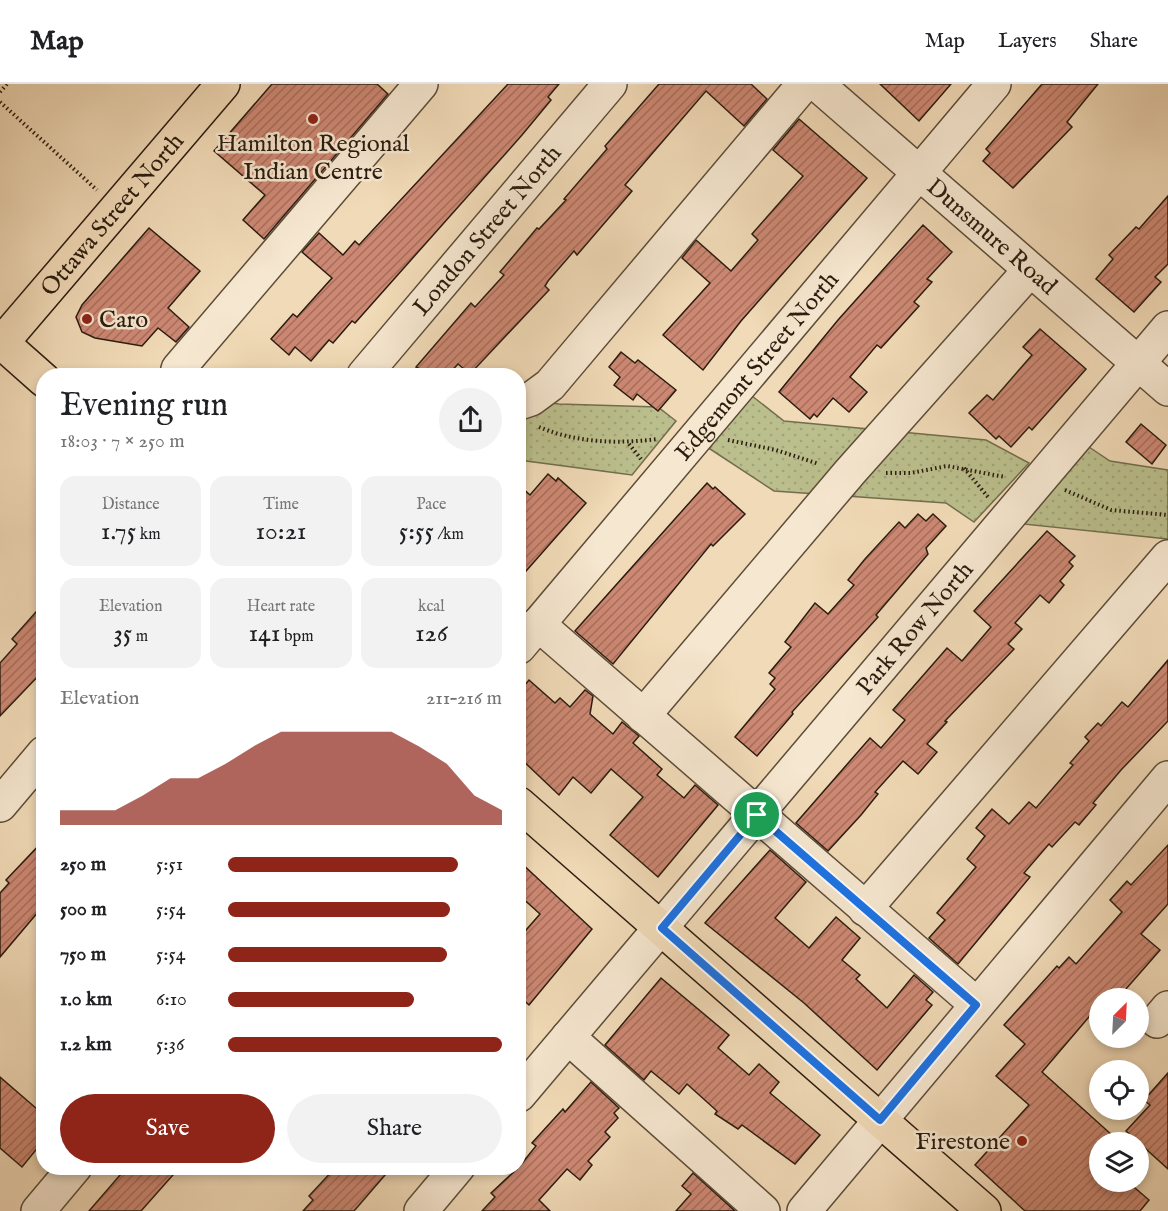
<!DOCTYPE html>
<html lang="en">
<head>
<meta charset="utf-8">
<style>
  :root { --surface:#fff; --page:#f2f2f2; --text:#202124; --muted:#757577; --line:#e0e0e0; --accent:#8f2418 }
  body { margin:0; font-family:"IM FELL English",serif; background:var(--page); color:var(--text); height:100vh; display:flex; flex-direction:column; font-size:22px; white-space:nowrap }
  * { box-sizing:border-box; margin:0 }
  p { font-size:20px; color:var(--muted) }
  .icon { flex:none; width:33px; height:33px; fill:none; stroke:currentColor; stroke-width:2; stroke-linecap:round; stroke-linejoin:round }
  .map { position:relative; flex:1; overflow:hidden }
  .side { position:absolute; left:36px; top:284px; width:490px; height:807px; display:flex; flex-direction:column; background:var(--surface); border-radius:24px; box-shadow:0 3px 9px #0003 }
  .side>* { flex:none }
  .needle { width:39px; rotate:24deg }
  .tools { position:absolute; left:1089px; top:904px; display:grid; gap:12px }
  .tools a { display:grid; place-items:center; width:60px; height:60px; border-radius:50%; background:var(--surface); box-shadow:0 3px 9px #0003; font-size:30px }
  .pin { position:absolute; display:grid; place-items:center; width:51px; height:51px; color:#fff; margin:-26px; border:3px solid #fff; border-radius:50%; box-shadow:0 2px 6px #0007 }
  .round { display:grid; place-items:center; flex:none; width:63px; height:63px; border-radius:32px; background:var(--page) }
  .summary { display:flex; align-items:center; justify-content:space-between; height:102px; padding:0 24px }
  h1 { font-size:33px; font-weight:600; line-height:45px }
  .stats { display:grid; grid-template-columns:repeat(3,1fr); gap:9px; height:102px; padding:6px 24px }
  .stats div { display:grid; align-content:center; border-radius:15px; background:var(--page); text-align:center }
  .stats b { font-size:26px; font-weight:600 }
  .stats small { font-size:16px; font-weight:400 }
  .stats p { font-size:16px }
  .chart { height:168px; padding:12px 24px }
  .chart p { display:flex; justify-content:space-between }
  .chart svg { width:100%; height:108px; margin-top:6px; fill:var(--accent); opacity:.7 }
  .primary-button { display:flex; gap:12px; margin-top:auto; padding:12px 24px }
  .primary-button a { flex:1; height:69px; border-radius:36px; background:var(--accent); color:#fff; font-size:24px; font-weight:600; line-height:69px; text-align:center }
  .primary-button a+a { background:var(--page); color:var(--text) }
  ul { padding:0 24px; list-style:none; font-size:20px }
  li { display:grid; grid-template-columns:96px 72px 1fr; align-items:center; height:45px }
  li i { height:15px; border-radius:8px; background:var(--accent) }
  header { display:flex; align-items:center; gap:36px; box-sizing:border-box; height:84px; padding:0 30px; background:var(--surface); border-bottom:2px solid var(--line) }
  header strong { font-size:28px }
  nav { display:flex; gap:33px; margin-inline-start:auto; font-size:21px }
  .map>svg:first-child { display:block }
</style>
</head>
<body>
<header>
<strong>Map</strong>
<nav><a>Map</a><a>Layers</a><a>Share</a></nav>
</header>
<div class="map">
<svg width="1168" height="1127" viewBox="0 0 1168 1127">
  <defs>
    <pattern id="grass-dots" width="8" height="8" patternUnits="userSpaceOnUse" patternTransform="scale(1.5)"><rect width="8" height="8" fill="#bbbf8d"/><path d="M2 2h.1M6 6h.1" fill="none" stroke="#a1a478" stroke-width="1.8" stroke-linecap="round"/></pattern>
    <pattern id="building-hatch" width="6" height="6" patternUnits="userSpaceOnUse" patternTransform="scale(1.5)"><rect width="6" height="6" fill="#cd8873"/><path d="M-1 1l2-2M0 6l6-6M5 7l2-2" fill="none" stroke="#a76e5d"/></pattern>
  </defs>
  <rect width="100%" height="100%" fill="#f1dab7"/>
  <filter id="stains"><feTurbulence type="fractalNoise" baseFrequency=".00333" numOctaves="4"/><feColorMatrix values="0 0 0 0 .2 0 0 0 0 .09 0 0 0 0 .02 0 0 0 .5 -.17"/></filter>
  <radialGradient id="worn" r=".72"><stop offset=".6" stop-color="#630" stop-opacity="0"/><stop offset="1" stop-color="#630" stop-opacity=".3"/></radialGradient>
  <g fill="url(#grass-dots)" stroke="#726e4e" stroke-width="1.5">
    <path d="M752 312 784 337 986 356 1029 379 974 438 946 419 774 407 707 363Z"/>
    <path d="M519 315 559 320 658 323 676 337 632 391 519 376Z"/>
    <path d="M1089 363 1110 377 1168 386V455L1023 440Z"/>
  </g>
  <g fill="url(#building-hatch)" stroke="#2a1c0f" stroke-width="1.5">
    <path d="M272 0H377L388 10 264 155 243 136 265 111 214 67Z"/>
    <path d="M508 0H559L548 13 551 16 522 51 355 239 352 237 333 259 329 256 311 277 295 263 289 271 271 255 293 230 297 233 332 194 302 168 319 149 343 171 355 157 359 161Z"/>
    <path d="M659 0H751L767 15 744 42 706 7 625 101 632 107 577 171 574 167 548 197 545 202 549 206 470 290 458 280 448 291H430L416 283 471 219 475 223 504 191 500 188 537 144 539 145 566 116 564 115 607 65 605 62Z"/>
    <path d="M880 0H951L919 37Z"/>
    <path d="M1042 0H1098L1067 38 1072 43 1013 104 983 77 990 69 986 65Z"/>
    <path d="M799 35 867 94 741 237 703 286 663 251 710 199 682 174 696 156 731 187 758 156 752 150 803 92 773 66Z"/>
    <path d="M1168 112V180L1155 193 1161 198 1134 228 1096 195 1113 175 1109 171 1136 143 1139 145Z"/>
    <path d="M923 141 952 168 927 195 932 198 914 218 919 222 881 264 877 261 850 293 867 308 849 328 833 314 817 333 814 330 810 335 779 308 838 236Z"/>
    <path d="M149 144 200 187 168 224 189 243 176 258 158 244 142 262 95 254 82 248 76 233 82 221Z"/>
    <path d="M1040 245 1086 285 1032 346 1029 343 1011 363 999 352 996 355 969 329 987 311 993 316 1032 271 1023 263Z"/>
    <path d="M621 268 635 279 638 276 676 306 658 327 637 310 633 316 614 301 620 293 609 283Z"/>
    <path d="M1141 340 1166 361 1152 380 1126 358Z"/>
    <path d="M548 390 556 397 558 394 586 419 519 495V401L530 411Z"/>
    <path d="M707 399 713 405 715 403 745 430 713 462 711 460 613 580 575 547Z"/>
    <path d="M918 430 926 437 933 430 946 442 926 464 928 470 876 531 878 533 792 628 793 630 757 672 735 653 775 605 770 600 775 594 769 589 791 563 785 558 815 519 828 530 854 501 848 496 865 475 899 438 905 444Z"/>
    <path d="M1047 447 1075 472 1069 478 1073 482 1060 497 1064 501 1049 519 1040 511 1015 539 1022 545 1008 560 1014 565 945 637 947 638 927 660 937 668 918 690 903 677 875 708 878 710 861 731 828 767 796 739 870 654 881 664 905 636 893 626 947 564 962 577 991 543 974 527Z"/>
    <path d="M44 519V586L0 632V579L17 560 12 555Z"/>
    <path d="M1168 576V637L1121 686 1093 719 1096 721 1079 741 1075 738 1052 763 1049 760 1024 789 1030 793 958 880 929 854 945 836 937 829 976 783 967 775 985 752 976 744 992 725 1009 740 1029 718 1036 724 1073 681 1070 679 1089 657 1085 653 1098 639 1101 642 1122 618 1128 623Z"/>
    <path d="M529 596 555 619 560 614 570 623 585 606 593 612 590 630 613 650 622 638 639 652 633 659 662 685 657 691 684 714 695 701 718 721 658 793 610 751 643 713 611 685 591 709 573 693 559 711 519 673V608Z"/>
    <path d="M44 756V821L0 873V809L9 799 6 796Z"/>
    <path d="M1168 761V820L1141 850 1160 866 1119 913 1112 907 1104 915H1100V920L1042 988 1113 1052 1106 1059H1100V1066L1090 1077 1100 1086V1098H1128L1149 1116 1140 1127H1025L975 1081 1029 1021 996 992 1025 960 1004 941 1057 882 1059 884 1069 873 1076 880 1122 828 1110 816 1127 797 1131 801Z"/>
    <path d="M770 766 806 798 775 834 809 864 836 833 860 854 842 876 860 891 856 895 887 924 914 891 933 908 926 916 932 921 877 986 804 919 705 839Z"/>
    <path d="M519 777 592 845 529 921 519 912V854L540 830 519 811Z"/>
    <path d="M661 894 729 951 718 964 749 991 759 980 779 998 770 1009 820 1051 795 1080 742 1041 738 1045 715 1030 717 1027 687 1000 679 1010 651 987 644 996 605 961Z"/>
    <path d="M1168 989V1085L1126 1047 1150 1021 1144 1016Z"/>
    <path d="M0 993 44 1031V1056L22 1083 0 1064Z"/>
    <path d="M591 998 619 1024 614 1029 618 1034 605 1048 610 1053 588 1077 592 1081 580 1096 567 1085 539 1116 550 1127H482L495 1113 491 1109 519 1083 536 1062 532 1059 563 1025 565 1028Z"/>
    <path d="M127 1083H180L141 1127H89Z"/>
    <path d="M336 1083H392L354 1127H303L313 1116 309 1112Z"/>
    <path d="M693 1089 735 1127H676L691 1110 682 1102Z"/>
  </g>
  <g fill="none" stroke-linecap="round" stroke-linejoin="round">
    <defs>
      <g id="minor">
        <path id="s1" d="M817 0 1168 305"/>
        <path d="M177 291 178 285 421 0"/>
        <path id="s2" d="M364 291 610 0"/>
        <path d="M519 319 531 315 550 301 804 0"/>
        <path d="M538 540 976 920"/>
        <path id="s3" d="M519 563 994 0"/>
        <path d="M643 632 850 388 1030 186"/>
        <path d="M0 721 44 669"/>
        <path d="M865 825 1168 473"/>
        <path d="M1157 937 1168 924"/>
        <path d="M568 953 763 1127"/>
        <path id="s4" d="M519 1011 1168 244"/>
        <path d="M38 1127 75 1083"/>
        <path d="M421 1127 458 1083"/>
        <path d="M804 1127 1168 694"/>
      </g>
      <g id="major">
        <path d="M0 257 44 296"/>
        <path id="s5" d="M0 261 223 0"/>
        <path d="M519 720 984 1127"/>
      </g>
    </defs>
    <use href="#minor" stroke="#5c4c39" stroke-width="36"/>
    <use href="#major" stroke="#2a1c0f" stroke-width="36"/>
    <g stroke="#2a1c0f" stroke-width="4" stroke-dasharray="1.5 3" stroke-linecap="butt">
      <path d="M0 8 7 0"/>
      <path d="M0 18 97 106"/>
      <path d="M539 343C577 359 618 360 658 355"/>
      <path d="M728 356 776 366 819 380"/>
      <path d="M629 360 641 375"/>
      <path d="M964 384 988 413"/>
      <path d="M886 389H911L947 382 1005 393"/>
      <path d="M1065 406 1111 426 1168 431"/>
    </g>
    <use href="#minor" stroke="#f6e7d0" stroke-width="33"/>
    <use href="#major" stroke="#f1dab7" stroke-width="33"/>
  </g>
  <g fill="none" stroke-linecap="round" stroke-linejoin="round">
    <defs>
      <path id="route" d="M757 731 976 921 880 1036 662 844Z"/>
    </defs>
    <use href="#route" stroke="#fff" stroke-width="12"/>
    <use href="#route" stroke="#1a73e8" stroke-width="8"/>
  </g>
  <g fill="#8f2418" stroke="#f6e7d0" stroke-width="2">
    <circle cx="313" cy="35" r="6"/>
    <circle cx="87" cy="235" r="6"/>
    <circle cx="1022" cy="1057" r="6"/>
  </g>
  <g text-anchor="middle" stroke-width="5" stroke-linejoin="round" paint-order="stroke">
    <g font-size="24" fill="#2a1c0f" stroke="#f6e7d0">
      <text x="313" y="67">Hamilton Regional<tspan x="313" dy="28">Indian Centre</tspan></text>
      <text x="99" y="243" text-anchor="start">Caro</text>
      <text x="1010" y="1065" text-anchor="end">Firestone</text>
    </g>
    <g font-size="24" fill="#2a1c0f" stroke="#f6e7d0">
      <text dy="8" stroke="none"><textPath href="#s5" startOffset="172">Ottawa Street North</textPath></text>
      <text dy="8" stroke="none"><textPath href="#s2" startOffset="190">London Street North</textPath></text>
      <text dy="8" stroke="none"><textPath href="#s1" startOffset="232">Dunsmure Road</textPath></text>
      <text dy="8" stroke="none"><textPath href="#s3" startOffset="368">Edgemont Street North</textPath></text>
      <text dy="8" stroke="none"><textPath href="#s4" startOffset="612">Park Row North</textPath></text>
    </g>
  </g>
  <rect width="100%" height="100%" filter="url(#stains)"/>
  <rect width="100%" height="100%" fill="url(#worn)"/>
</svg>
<div class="tools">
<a><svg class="needle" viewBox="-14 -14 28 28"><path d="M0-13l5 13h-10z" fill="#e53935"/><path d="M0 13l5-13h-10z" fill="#757577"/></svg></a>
<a><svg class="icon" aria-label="locate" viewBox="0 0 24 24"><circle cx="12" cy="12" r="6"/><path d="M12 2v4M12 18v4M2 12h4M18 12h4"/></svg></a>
<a><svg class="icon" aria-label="layers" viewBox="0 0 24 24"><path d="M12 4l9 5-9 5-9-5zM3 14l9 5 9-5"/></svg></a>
</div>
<div class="pin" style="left:757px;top:731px;background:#1e9e55"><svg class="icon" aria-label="arrive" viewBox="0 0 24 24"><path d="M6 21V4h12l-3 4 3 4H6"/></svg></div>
<section class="side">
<div class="summary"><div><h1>Evening run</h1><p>18:03 · 7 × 250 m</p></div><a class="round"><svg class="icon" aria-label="share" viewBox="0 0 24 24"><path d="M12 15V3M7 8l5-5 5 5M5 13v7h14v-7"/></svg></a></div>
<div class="stats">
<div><p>Distance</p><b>1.75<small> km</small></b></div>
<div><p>Time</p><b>10:21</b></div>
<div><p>Pace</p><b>5:55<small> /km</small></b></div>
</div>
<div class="stats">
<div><p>Elevation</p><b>35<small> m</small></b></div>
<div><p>Heart rate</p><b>141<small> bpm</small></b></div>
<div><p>kcal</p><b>126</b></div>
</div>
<div class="chart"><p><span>Elevation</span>211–216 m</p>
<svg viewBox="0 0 160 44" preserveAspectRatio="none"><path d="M0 44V38L10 38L20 38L30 32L40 25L50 25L60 19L70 12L80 6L90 6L100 6L110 6L120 6L130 12L140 19L150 32L160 38V44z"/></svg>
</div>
<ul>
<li><b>250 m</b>5:51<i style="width:84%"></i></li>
<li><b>500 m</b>5:54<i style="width:81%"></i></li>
<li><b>750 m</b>5:54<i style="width:80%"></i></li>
<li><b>1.0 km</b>6:10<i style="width:68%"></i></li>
<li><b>1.2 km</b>5:36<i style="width:100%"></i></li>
</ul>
<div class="primary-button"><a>Save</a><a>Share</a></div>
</section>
</div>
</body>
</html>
